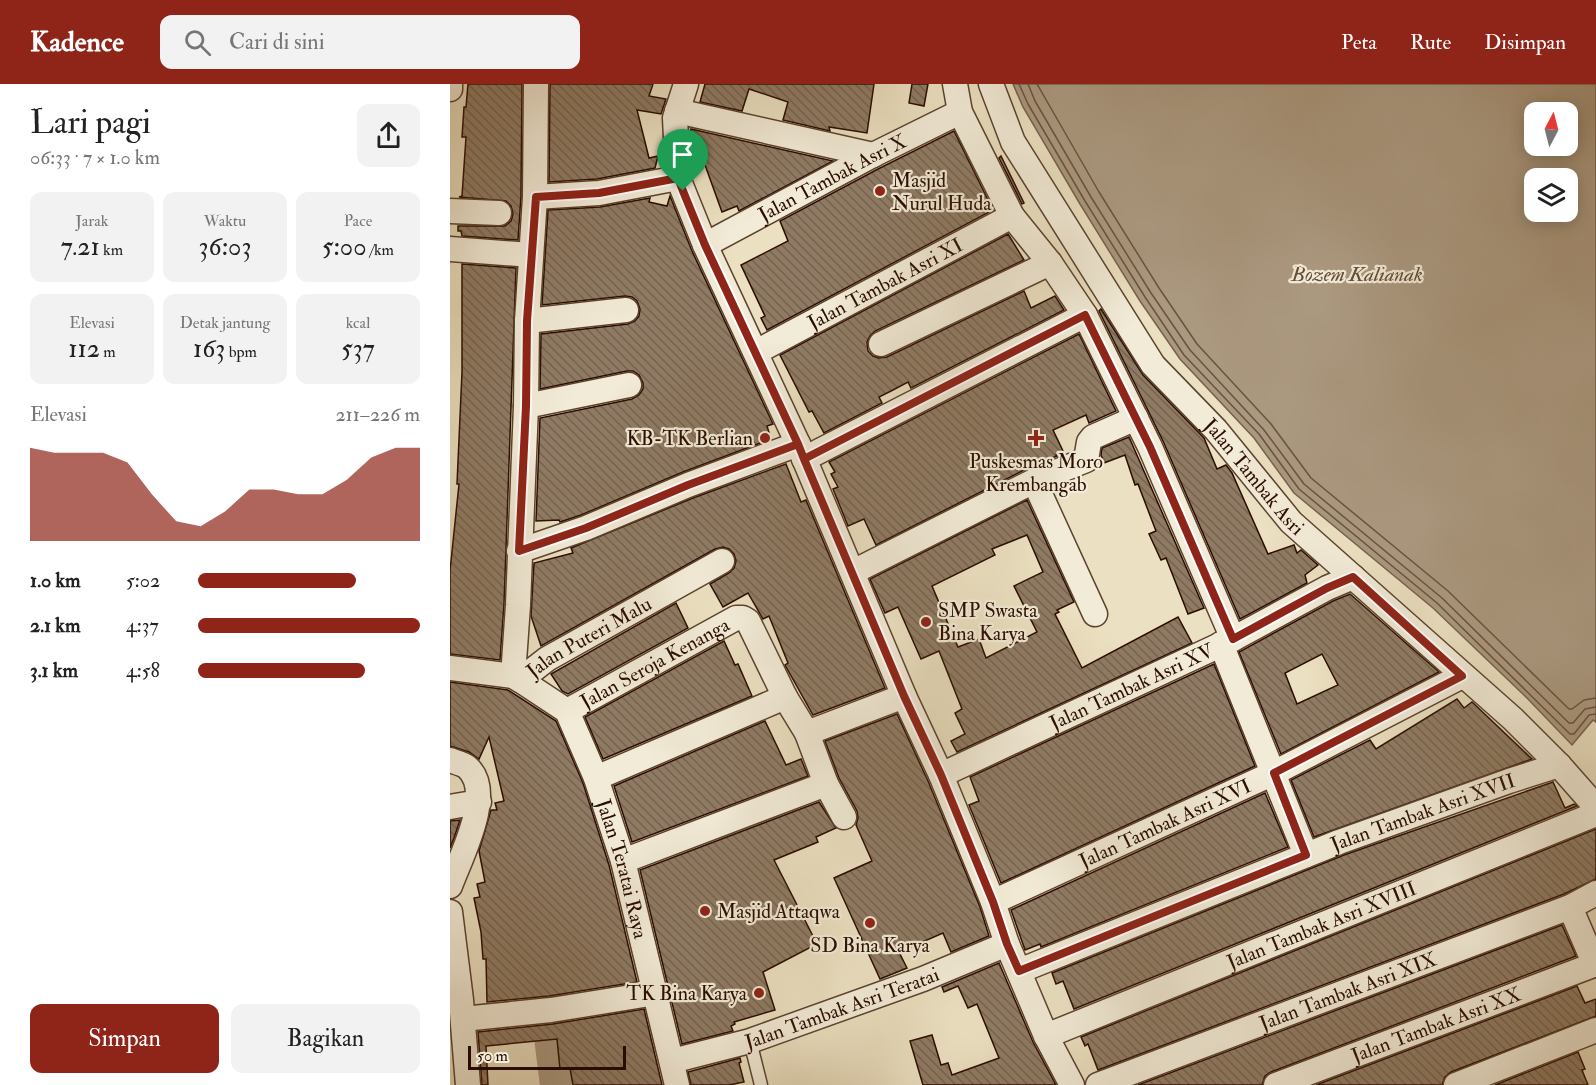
<!DOCTYPE html>
<html lang="id">
<head>
<meta charset="utf-8">
<style>
  :root { --surface:#fff; --page:#f2f2f2; --text:#222; --muted:#767676; --accent:#8f2418 }
  body { margin:0; font-family:"IM FELL Double Pica",serif; background:var(--page); color:var(--text); height:100vh; display:flex; flex-direction:column; font-size:22px; white-space:nowrap }
  * { box-sizing:border-box; margin:0 }
  p { font-size:20px; color:var(--muted) }
  .icon { flex:none; width:33px; height:33px; fill:none; stroke:currentColor; stroke-width:2; stroke-linecap:round; stroke-linejoin:round }
  .map { position:relative; flex:1; overflow:hidden }
  .drawer { display:flex; flex-direction:column; background:var(--surface); width:450px }
  .drawer>* { flex:none }
  .needle { width:39px; rotate:7deg }
  .controls { position:absolute; left:1074px; top:18px; display:grid; gap:12px }
  .controls a { display:grid; place-items:center; width:54px; height:54px; border-radius:12px; background:var(--surface); box-shadow:0 3px 15px #0003; font-size:30px }
  .scale { position:absolute; left:18px; bottom:15px; width:158px; box-sizing:border-box; padding-left:6px; border:3px solid #2b0d00; border-top:0; font-size:16px; line-height:21px; white-space:nowrap; color:#2b0d00; -webkit-text-stroke:4px #f2ebd7; paint-order:stroke }
  .pin { position:absolute; display:grid; place-items:center; width:51px; height:51px; color:#fff; margin:-62px -26px; border-radius:50% 50% 50% 0; rotate:-45deg; box-shadow:0 0 6px #0007 }
  .pin .icon { rotate:45deg }
  .round { display:grid; place-items:center; flex:none; width:63px; height:63px; border-radius:12px; background:var(--page) }
  .headline { display:flex; align-items:center; justify-content:space-between; height:102px; padding:0 30px }
  h1 { font-size:33px; font-weight:600; line-height:45px }
  .metrics { display:grid; grid-template-columns:repeat(3,1fr); gap:9px; height:102px; padding:6px 30px }
  .metrics div { display:grid; align-content:center; border-radius:12px; background:var(--page); text-align:center }
  .metrics b { font-size:26px; font-weight:600 }
  .metrics small { font-size:16px; font-weight:400 }
  .metrics p { font-size:16px }
  .chart { height:168px; padding:12px 30px }
  .chart p { display:flex; justify-content:space-between }
  .chart svg { width:100%; height:108px; margin-top:6px; fill:var(--accent); opacity:.7 }
  .cta { display:flex; gap:12px; margin-top:auto; padding:12px 30px }
  .cta a { flex:1; height:69px; border-radius:12px; background:var(--accent); color:#fff; font-size:24px; font-weight:600; line-height:69px; text-align:center }
  .cta a+a { background:var(--page); color:var(--text) }
  ul { padding:0 30px; list-style:none; font-size:20px }
  li { display:grid; grid-template-columns:96px 72px 1fr; align-items:center; height:45px }
  li i { height:15px; border-radius:8px; background:var(--accent) }
  header { display:flex; align-items:center; gap:36px; box-sizing:border-box; height:84px; padding:0 30px; background:var(--accent); color:#fff }
  header strong { font-size:28px }
  nav { display:flex; gap:33px; margin-inline-start:auto; font-size:21px }
  .search { width:420px; height:54px; background:var(--page); display:flex; align-items:center; gap:15px; box-sizing:border-box; padding:0 21px; border-radius:12px; color:var(--muted); font-size:22px }
  main { display:flex; flex:1; min-height:0 }
  .map>svg:first-child { display:block }
</style>
</head>
<body>
<header>
<strong>Kadence</strong>
<div class="search"><svg class="icon" aria-label="search" viewBox="0 0 24 24"><circle cx="10" cy="10" r="6"/><path d="M15 15l6 6"/></svg>Cari di sini</div>
<nav><a>Peta</a><a>Rute</a><a>Disimpan</a></nav>
</header>
<main>
<section class="drawer">
<div class="headline"><div><h1>Lari pagi</h1><p>06:33 · 7 × 1.0 km</p></div><a class="round"><svg class="icon" aria-label="share" viewBox="0 0 24 24"><path d="M12 15V3M7 8l5-5 5 5M5 13v7h14v-7"/></svg></a></div>
<div class="metrics">
<div><p>Jarak</p><b>7.21<small> km</small></b></div>
<div><p>Waktu</p><b>36:03</b></div>
<div><p>Pace</p><b>5:00<small> /km</small></b></div>
</div>
<div class="metrics">
<div><p>Elevasi</p><b>112<small> m</small></b></div>
<div><p>Detak jantung</p><b>163<small> bpm</small></b></div>
<div><p>kcal</p><b>537</b></div>
</div>
<div class="chart"><p><span>Elevasi</span>211–226 m</p>
<svg viewBox="0 0 160 44" preserveAspectRatio="none"><path d="M0 44V6L10 8L20 8L30 8L40 12L50 25L60 36L70 38L80 32L90 23L100 23L110 25L120 25L130 19L140 10L150 6L160 6V44z"/></svg>
</div>
<ul>
<li><b>1.0 km</b>5:02<i style="width:71%"></i></li>
<li><b>2.1 km</b>4:37<i style="width:100%"></i></li>
<li><b>3.1 km</b>4:58<i style="width:75%"></i></li>
</ul>
<div class="cta"><a>Simpan</a><a>Bagikan</a></div>
</section>
<div class="map">
<svg width="1146" height="1001" viewBox="0 0 1146 1001">
  <defs>
    <pattern id="building-back-hatch" width="6" height="6" patternUnits="userSpaceOnUse" patternTransform="scale(1.5)"><rect width="6" height="6" fill="#8f7b64"/><path d="M-1 5l2 2M0 0l6 6M5-1l2 2" fill="none" stroke="#756350"/></pattern>
  </defs>
  <rect width="100%" height="100%" fill="#ebe0c1"/>
  <filter id="stains"><feTurbulence type="fractalNoise" baseFrequency=".00333" numOctaves="4"/><feColorMatrix values="0 0 0 0 .2 0 0 0 0 .09 0 0 0 0 .02 0 0 0 .5 -.17"/></filter>
  <radialGradient id="worn" r=".72"><stop offset=".6" stop-color="#630" stop-opacity="0"/><stop offset="1" stop-color="#630" stop-opacity=".3"/></radialGradient>
  <path fill="#aa987f" stroke="#77604c" stroke-width="1.5" fill-rule="evenodd" d="M563 0H1146V638L1143 636 1122 661 1077 614 983 524 844 409 804 354 730 275 690 217 630 120 573 23ZM1084 28H1118V62H1084ZM1084 94H1118V128H1084Z"/>
  <g fill="none" stroke-linecap="round" stroke-linejoin="round">
    <g stroke="#6a5240" stroke-width="1.5">
      <path d="M569 0 578 20 635 117 695 213 734 271 809 350 849 405 987 519 1120 650H1124L1139 631 1146 630"/>
      <path d="M578 0 585 17 641 113 701 209 740 266 814 346 854 400 992 514 1119 639H1123L1135 625 1146 623"/>
      <path d="M587 0 649 108 709 204 747 260 821 340 861 394 998 507 1119 625H1122L1134 616 1146 614"/>
    </g>
    <path stroke="#aa987f" stroke-width="38" d="M97 886 96 897 109 1001"/>
  </g>
  <g fill="url(#building-back-hatch)" stroke="#2b0d00" stroke-width="1.5" fill-rule="evenodd">
    <path d="M18 0H72L71 112 68 156 12 152 11 147H8V142H55L61 137 63 130 61 122 56 117 9 113 12 112 16 53H12L14 23H16Z"/>
    <path d="M100 0H203L199 12 216 15 211 30 187 26 199 74 208 72 205 84 147 95 99 98Z"/>
    <path d="M255 0H424L417 49 379 43 380 47 333 36 338 18 299 5 292 27 250 18Z"/>
    <path d="M462 0H478L474 22 459 19Z"/>
    <path d="M241 45 383 77 289 127 287 122 272 128 255 81 248 83 243 53H240Z"/>
    <path d="M504 47 543 126 317 246 311 234 315 232 291 181 338 157 330 137 430 84Z"/>
    <path d="M551 72 574 119 572 120 549 74Z"/>
    <path d="M220 112 242 167 323 340 317 342 321 355 233 388 131 431 110 438 109 436 86 437 90 334 182 315 189 311 193 305V299L189 291 183 287H177L90 305 91 250 178 240 185 237 189 232 190 225 187 217 182 213 175 212 92 221 98 126 150 123 200 114 199 118 217 122Z"/>
    <path d="M558 150 574 176 425 247 420 252 417 258 418 267 423 272 429 274 437 273 574 207 581 224 605 212 614 226 461 304 458 298 443 306 429 313 432 319 374 349 362 327 359 328 330 271Z"/>
    <path d="M12 180 66 184 54 520 50 576 0 570V487L9 400H7L12 288Z"/>
    <path d="M651 225 693 291 754 354 767 385 776 381 782 389 818 470 844 461 847 469 851 466 868 481 855 491 857 499 790 535 713 357 649 227Z"/>
    <path d="M629 250 666 327 639 339 636 331 603 346 613 367 606 371 607 372 578 384 426 461 414 435 398 442 383 405 388 403 381 390 385 388 379 378Z"/>
    <path d="M679 353 754 524 738 530 716 474 711 476 699 450 706 447 688 400 685 401 675 371 654 379 651 371 652 364Z"/>
    <path d="M336 380 351 418 356 416 435 604 363 631 335 581 338 579 319 532 313 535 298 509 273 523 260 500 279 489 284 484 286 477 284 470 279 465 273 463 265 465 91 562 81 532 84 479 123 469 121 464 243 414Z"/>
    <path d="M577 416 624 518 607 526 609 528 605 530 632 584 728 533 742 559 507 668 501 657 515 650 505 629 512 625 489 567 471 575 448 523 435 529 420 495ZM577 451 593 488 564 502 587 548 536 574 529 555 508 563 482 502 545 471 542 465Z"/>
    <path d="M900 510 989 588 831 670 789 568 883 517ZM872 570 888 601 847 620 835 589Z"/>
    <path d="M226 519 238 544 118 610 112 607 101 590Z"/>
    <path d="M274 557 285 581 288 580 302 612 153 675 135 633Z"/>
    <path d="M764 580 805 682 551 799 519 721 529 717 520 693Z"/>
    <path d="M0 598 58 606 106 637 133 699 159 781 187 898 99 912 37 918 36 875H33L31 848 24 814 30 813 27 800 35 798 29 767 41 726H47L45 719 54 717 39 653 29 675 19 668 0 662Z"/>
    <path d="M1007 615 1014 624 1022 618 1082 675 864 753 841 696 920 656 926 665Z"/>
    <path d="M447 630 478 697 530 823 539 852 501 868 493 849 449 868 457 884 430 895 384 794 422 777 406 741 408 734 407 727 389 694 375 657Z"/>
    <path d="M315 637 336 681 351 675 358 692 182 758 164 702Z"/>
    <path d="M1103 698 1115 724 1124 720 1127 722 624 925 613 897 606 900 602 889 894 771Z"/>
    <path d="M815 709 838 763 591 863 590 860 575 866 561 826Z"/>
    <path d="M369 718 386 744 366 753 368 758 324 776 367 860 313 888 325 926 284 938 285 940 281 942 283 947 232 960 190 786Z"/>
    <path d="M10 736 4 754 0 764V737Z"/>
    <path d="M1146 745V795L1114 810 648 986 638 960 635 962 631 953Z"/>
    <path d="M1112 841 1126 872 821 988 815 992 812 1001H688Z"/>
    <path d="M549 879 583 958 606 1001H473L460 957 482 951 491 981 498 979 502 991 549 974 527 920 518 924 508 902 494 908 492 903Z"/>
    <path d="M1127 902 1135 919 1146 915V932L1001 988 995 993 992 1001H866Z"/>
    <path d="M194 925 212 1001H123L120 984 110 985 107 955 36 962 38 1001H32L28 948 103 940Z"/>
    <path d="M1128 968 1135 985 1132 986 1138 1001H1045Z"/>
    <path d="M290 974 291 978 289 979 294 998 279 1001H241L238 988Z"/>
  </g>
  <g fill="none" stroke-linecap="round" stroke-linejoin="round">
    <defs>
      <path id="service" d="M300 957 311 1001"/>
      <g id="minor">
        <path d="M236 0 225 34 228 94 255 161 348 360 454 612 491 691 543 818 557 860 596 952 622 1001"/>
        <path d="M505 0 510 28 562 132 600 179 635 231 700 363 783 555"/>
        <path id="s1" d="M541 0 563 58 703 281 766 346 841 438 1063 635 1109 681 1146 723"/>
        <path d="M0 5V0"/>
        <path d="M227 27 423 71"/>
        <path d="M85 113 149 109 228 94"/>
        <path d="M0 127 49 129"/>
        <path id="s2" d="M255 161 423 71 510 28"/>
        <path d="M0 165 81 171"/>
        <path d="M77 237 176 226"/>
        <path d="M431 260 600 179"/>
        <path id="s3" d="M306 268 562 132"/>
        <path d="M76 322 179 301"/>
        <path d="M354 375 635 231"/>
        <path d="M584 397 645 530"/>
        <path d="M69 467 136 444 238 401 348 360"/>
        <path d="M403 488 584 397 636 376 639 358 643 353 686 334"/>
        <path d="M771 560 856 771"/>
        <path id="s4" d="M0 584 63 592 70 596 97 575 272 477"/>
        <path d="M63 592 68 521 76 322 77 237 85 113 86 0"/>
        <path id="s5" d="M70 596 117 627 146 694 173 777 227 1001"/>
        <path id="s6" d="M117 627 286 534H293L298 537 335 613 357 649 376 700 394 733"/>
        <path d="M357 649 454 612"/>
        <path d="M0 676C5 678 13 680 17 683 46 708 10 774 0 802"/>
        <path id="s7" d="M491 691 783 555 877 504 903 493"/>
        <path d="M146 694 335 613"/>
        <path d="M0 723 29 718"/>
        <path d="M173 777 376 700"/>
        <path id="s8" d="M543 818 824 689 1012 592"/>
        <path d="M1120 823 1145 881"/>
        <path d="M0 828 11 916 18 1001"/>
        <path id="s9" d="M569 887 889 758 1059 697 1109 681"/>
        <path d="M13 935 101 926 206 909"/>
        <path id="s10" d="M596 952 1146 730"/>
        <path id="s11" d="M222 977 300 957 473 895 557 860"/>
        <path id="s12" d="M648 1001 1120 823 1146 809"/>
        <path id="s13" d="M826 1001 1146 880"/>
        <path d="M1006 1001 1146 946"/>
      </g>
    </defs>
    <use href="#service" stroke="#5b4230" stroke-width="15"/>
    <use href="#minor" stroke="#5b4230" stroke-width="27"/>
    <use href="#service" stroke="#f2ebd7" stroke-width="12"/>
    <use href="#minor" stroke="#f2ebd7" stroke-width="24"/>
  </g>
  <g fill="none" stroke-linecap="round" stroke-linejoin="round">
    <defs>
      <path id="route" d="M233 107 255 161 348 360 354 375 454 612 491 691 543 818 557 860 569 887 856 771 824 689 1012 592 903 493 877 504 783 555 700 363 635 231 354 375 348 360 238 401 136 444 69 467 76 322 77 237 86 113 149 109 228 94 233 107"/>
    </defs>
    <use href="#route" stroke="#fff" stroke-width="12"/>
    <use href="#route" stroke="#8f2418" stroke-width="8"/>
  </g>
  <g fill="#8f2418" stroke="#f2ebd7" stroke-width="2">
    <circle cx="430" cy="107" r="6"/>
    <circle cx="315" cy="354" r="6"/>
    <path d="M583 345h6v6h6v6h-6v6h-6v-6h-6v-6h6z"/>
    <circle cx="476" cy="538" r="6"/>
    <circle cx="255" cy="827" r="6"/>
    <circle cx="420" cy="839" r="6"/>
    <circle cx="309" cy="909" r="6"/>
  </g>
  <g text-anchor="middle" stroke-width="4.5" stroke-linejoin="round" paint-order="stroke">
    <g font-size="20" fill="#2b0d00" stroke="#f2ebd7">
      <text dy="7" stroke="none"><textPath href="#s2" startOffset="144">Jalan Tambak Asri X</textPath></text>
      <text dy="7" stroke="none"><textPath href="#s3" startOffset="146">Jalan Tambak Asri XI</textPath></text>
      <text dy="7" stroke="none"><textPath href="#s1" startOffset="476">Jalan Tambak Asri</textPath></text>
      <text dy="7" stroke="none"><textPath href="#s4" startOffset="153">Jalan Puteri Malu</textPath></text>
      <text dy="7" stroke="none"><textPath href="#s6" startOffset="100">Jalan Seroja Kenanga</textPath></text>
      <text dy="7" stroke="none"><textPath href="#s7" startOffset="210">Jalan Tambak Asri XV</textPath></text>
      <text dy="7" stroke="none"><textPath href="#s9" startOffset="434">Jalan Tambak Asri XVII</textPath></text>
      <text dy="7" stroke="none"><textPath href="#s8" startOffset="189">Jalan Tambak Asri XVI</textPath></text>
      <text dy="7" stroke="none"><textPath href="#s5" startOffset="224">Jalan Teratai Raya</textPath></text>
      <text dy="7" stroke="none"><textPath href="#s10" startOffset="297">Jalan Tambak Asri XVIII</textPath></text>
      <text dy="7" stroke="none"><textPath href="#s12" startOffset="267">Jalan Tambak Asri XIX</textPath></text>
      <text dy="7" stroke="none"><textPath href="#s11" startOffset="178">Jalan Tambak Asri Teratai</textPath></text>
      <text dy="7" stroke="none"><textPath href="#s13" startOffset="171">Jalan Tambak Asri XX</textPath></text>
    </g>
    <g font-size="20" fill="#2b0d00" stroke="#f2ebd7" text-anchor="start">
      <text x="442" y="103">Masjid<tspan x="442" dy="23">Nurul Huda</tspan></text>
      <text x="303" y="361" text-anchor="end">KB-TK Berlian</text>
      <text x="586" y="384" text-anchor="middle">Puskesmas Moro<tspan x="586" dy="23">Krembangab</tspan></text>
      <text x="488" y="533">SMP Swasta<tspan x="488" dy="23">Bina Karya</tspan></text>
      <text x="267" y="834">Masjid Attaqwa</text>
      <text x="420" y="868" text-anchor="middle">SD Bina Karya</text>
      <text x="297" y="916" text-anchor="end">TK Bina Karya</text>
    </g>
    <g font-size="21" font-style="italic" fill="#644c39" stroke="#f2ebd7">
      <text x="907" y="197">Bozem Kalianak</text>
    </g>
  </g>
  <rect width="100%" height="100%" filter="url(#stains)"/>
  <rect width="100%" height="100%" fill="url(#worn)"/>
</svg>
<div class="controls">
<a><svg class="needle" viewBox="-14 -14 28 28"><path d="M0-13l5 13h-10z" fill="#e53935"/><path d="M0 13l5-13h-10z" fill="#767676"/></svg></a>
<a><svg class="icon" aria-label="layers" viewBox="0 0 24 24"><path d="M12 4l9 5-9 5-9-5zM3 14l9 5 9-5"/></svg></a>
</div>
<div class="scale">50 m</div>
<div class="pin" style="left:233px;top:107px;background:#1e9e55"><svg class="icon" aria-label="arrive" viewBox="0 0 24 24"><path d="M6 21V4h12l-3 4 3 4H6"/></svg></div>
</div>
</main>
</body>
</html>
